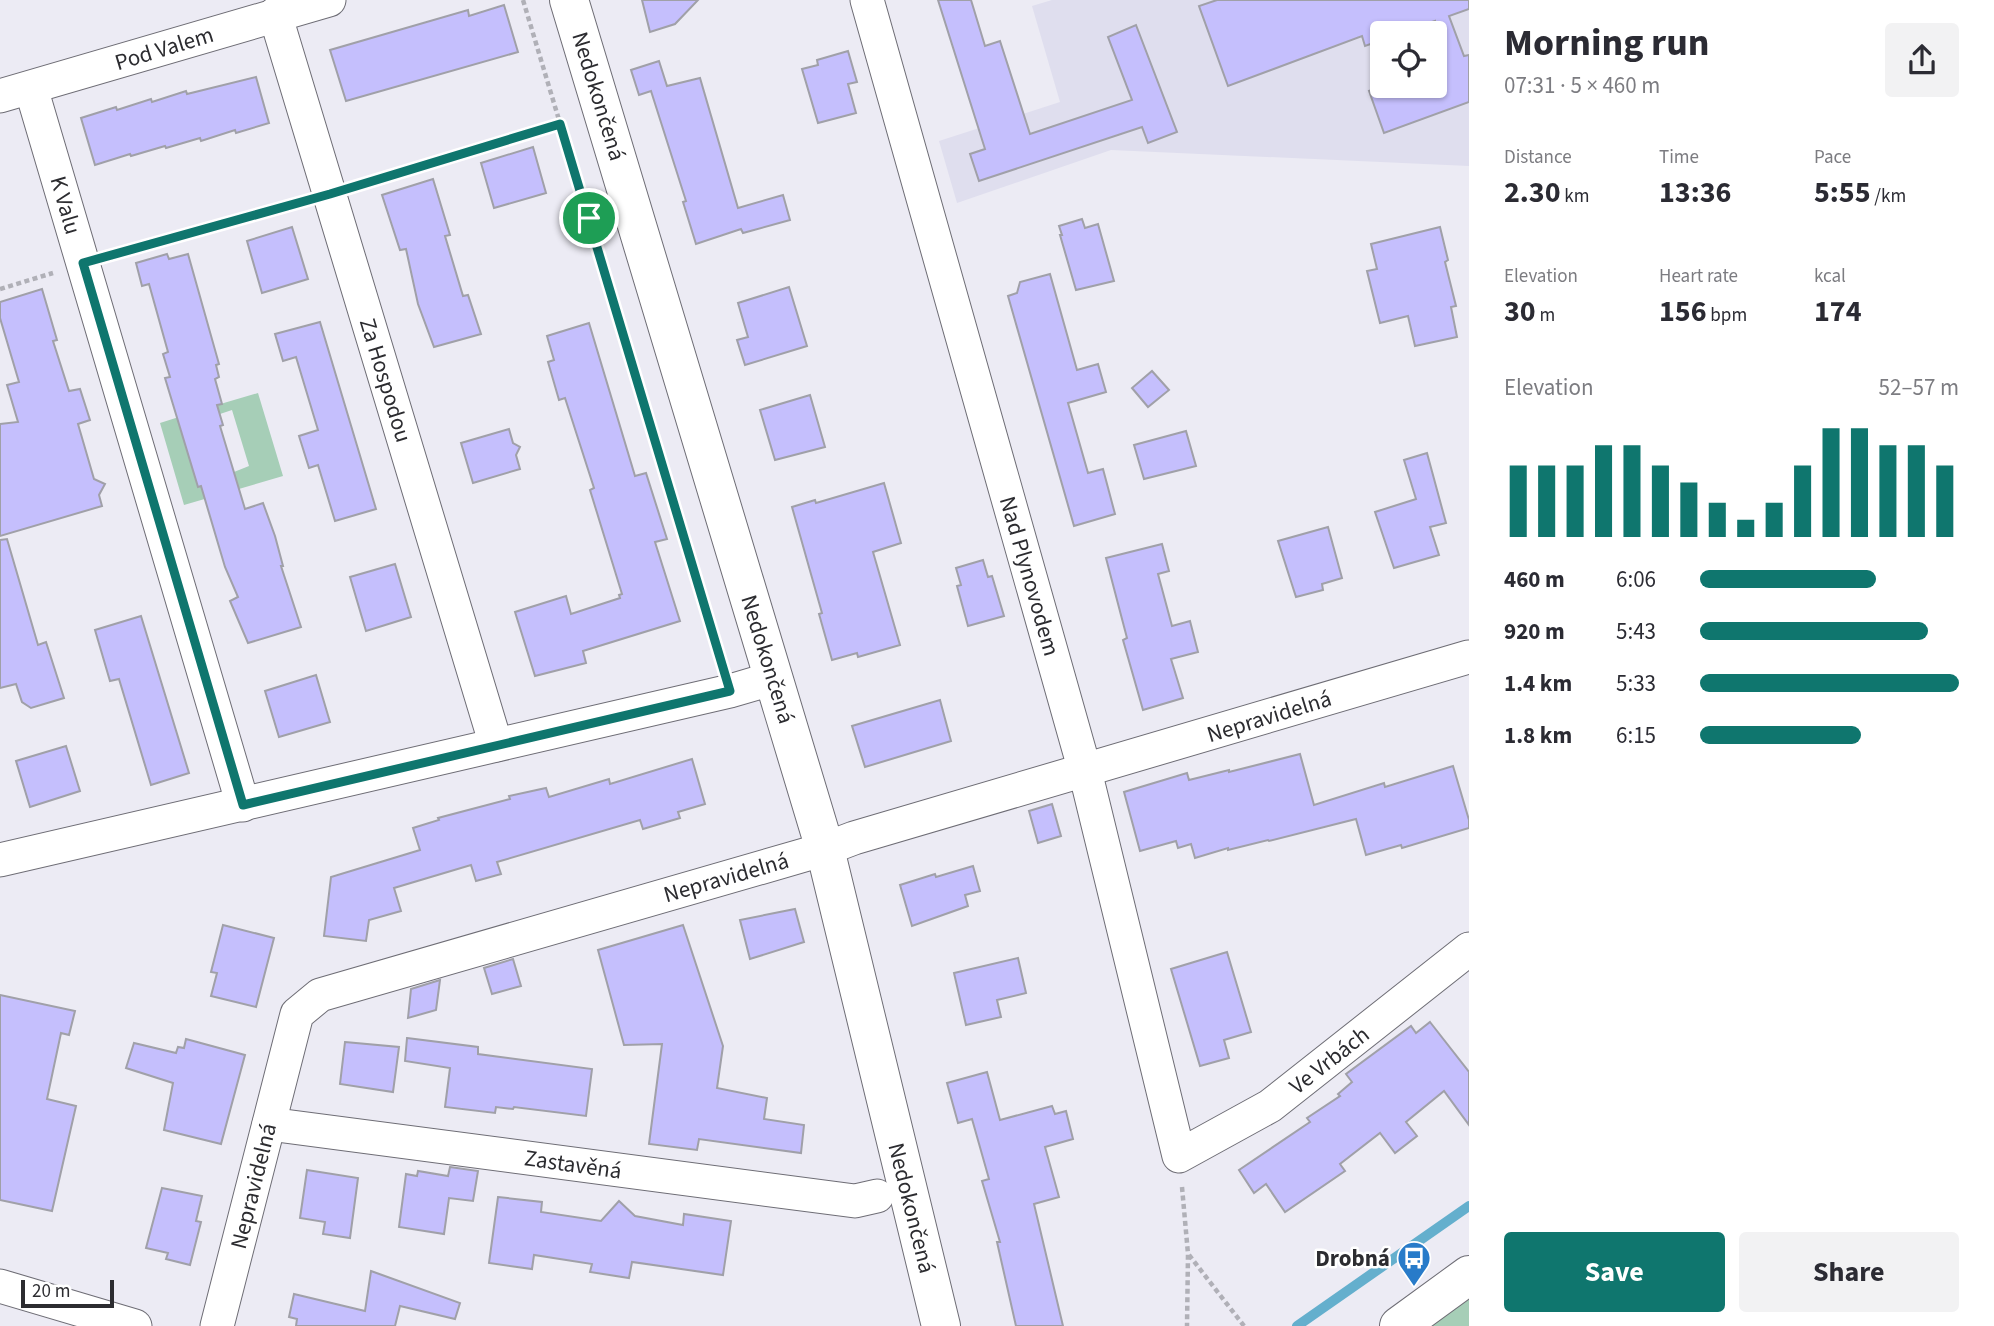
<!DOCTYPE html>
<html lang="en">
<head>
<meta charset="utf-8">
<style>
  :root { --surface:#fff; --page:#f2f2f3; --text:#2b2b33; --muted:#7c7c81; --accent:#0f766e }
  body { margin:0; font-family:"Source Sans 3",sans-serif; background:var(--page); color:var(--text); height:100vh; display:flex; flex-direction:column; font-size:26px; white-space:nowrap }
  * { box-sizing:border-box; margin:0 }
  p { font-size:23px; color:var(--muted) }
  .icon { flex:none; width:38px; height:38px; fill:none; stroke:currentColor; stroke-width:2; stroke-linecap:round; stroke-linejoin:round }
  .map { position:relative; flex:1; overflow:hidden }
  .side { display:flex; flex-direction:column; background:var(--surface); width:525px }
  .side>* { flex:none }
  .fabs { position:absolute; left:1370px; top:21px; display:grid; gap:14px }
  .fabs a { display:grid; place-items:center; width:77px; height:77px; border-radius:7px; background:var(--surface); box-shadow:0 2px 5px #0004; font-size:35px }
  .scale { position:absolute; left:21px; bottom:18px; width:93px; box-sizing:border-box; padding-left:7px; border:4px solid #2c2c30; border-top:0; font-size:19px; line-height:24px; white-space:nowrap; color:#2c2c30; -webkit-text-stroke:5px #fff; paint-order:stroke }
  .pin { position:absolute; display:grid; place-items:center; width:60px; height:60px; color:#fff; margin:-30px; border:4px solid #fff; border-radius:50%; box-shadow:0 2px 7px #0007 }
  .round { display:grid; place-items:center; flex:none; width:74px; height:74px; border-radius:7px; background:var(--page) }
  .summary { display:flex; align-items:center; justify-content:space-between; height:119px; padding:0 35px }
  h1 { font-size:38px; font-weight:700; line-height:52px }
  .metrics { display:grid; grid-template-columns:repeat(3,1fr); gap:10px; height:119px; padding:7px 35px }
  .metrics div { display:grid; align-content:center }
  .metrics b { font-size:30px; font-weight:700 }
  .metrics small { font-size:19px; font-weight:400 }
  .metrics p { font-size:19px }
  .chart { height:196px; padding:14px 35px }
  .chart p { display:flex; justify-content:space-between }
  .chart svg { width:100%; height:126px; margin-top:7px; stroke:var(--accent); stroke-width:6 }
  .cta { display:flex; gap:14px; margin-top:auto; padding:14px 35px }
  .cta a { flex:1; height:80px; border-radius:7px; background:var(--accent); color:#fff; font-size:28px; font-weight:700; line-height:80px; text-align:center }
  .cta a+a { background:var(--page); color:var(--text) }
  ul { padding:0 35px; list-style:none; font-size:23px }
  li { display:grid; grid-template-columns:112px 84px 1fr; align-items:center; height:52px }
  li i { height:18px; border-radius:9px; background:var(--accent) }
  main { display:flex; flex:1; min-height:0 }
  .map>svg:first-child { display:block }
</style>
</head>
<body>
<main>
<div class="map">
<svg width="1469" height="1326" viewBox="0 0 1469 1326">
  <rect width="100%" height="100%" fill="#ecebf4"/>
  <path fill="#dfdeee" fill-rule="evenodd" d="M1052 0H1469V166L1111 150 957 203 939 141 1060 102 1032 6ZM1382 33H1435V86H1382Z"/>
  <g fill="#a6ceb7">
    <path d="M258 393 283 476 184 505 160 423 182 416V434L198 487 235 476 234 472 249 466 232 410 220 414 217 405Z"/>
    <path d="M1469 1295V1326H1427Z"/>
  </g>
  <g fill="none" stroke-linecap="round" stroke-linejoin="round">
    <path stroke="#64afcd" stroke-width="10" d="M1297 1326 1469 1206"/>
  </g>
  <g fill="#c5bffd" stroke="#a0a0a8" stroke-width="2">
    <path d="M642 0H698L675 24 650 32Z"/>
    <path d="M938 0H971L985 46 1000 41 1030 134 1132 100 1108 37 1136 25 1177 132 1148 143 1142 127 979 181 970 154 985 149Z"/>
    <path d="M1217 0H1469V9L1449 16 1464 56 1469 55V102L1384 133 1369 91 1384 86H1435V21L1400 33H1382V40L1365 46 1362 36 1228 86 1199 6Z"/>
    <path d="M504 5 518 52 346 101 330 50 468 10 469 16Z"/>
    <path d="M848 51 857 82 848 84 856 113 818 123 802 69 818 65 817 60Z"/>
    <path d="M659 61 667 86 700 78 738 208 783 195 790 220 743 233 741 229 696 244 683 202 686 201 651 91 639 95 631 70Z"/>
    <path d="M256 77 269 123 236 133 235 130 201 141 200 138 166 148 165 146 131 156 130 154 95 165 81 118 116 107 117 110 151 99 152 102 186 91 187 94Z"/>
    <path d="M533 147 546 193 494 208 481 163Z"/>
    <path d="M433 179 450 235 445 236 463 296 468 295 481 334 434 347 418 304 406 249 400 250 382 195Z"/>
    <path d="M1082 219 1085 228 1098 224 1114 281 1076 290 1060 235H1062L1059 226Z"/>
    <path d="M292 227 308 279 262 293 247 241Z"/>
    <path d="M1440 227 1448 260 1445 262 1456 306 1451 307 1457 337 1415 346 1408 316 1380 323 1367 271 1377 269 1371 244Z"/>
    <path d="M167 254 169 259 188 254 219 364 216 365 219 377 215 379 222 404 217 405 223 425 220 426 245 509 263 503 275 536 283 566H281L301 627 248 643 230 601 238 597 225 567 201 486 198 487 165 378 170 377 163 354 168 352 149 284 142 286 136 263Z"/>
    <path d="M1050 274 1077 370 1098 364 1106 392 1068 403 1088 473 1103 469 1115 514 1074 526 1008 296 1017 293 1020 282Z"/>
    <path d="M789 287 807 346 745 365 737 340 748 337 738 303Z"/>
    <path d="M42 289 57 340 53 341 69 391 80 389 90 420 78 424 94 479 105 484 99 495 102 506 0 536V424L18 422 7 385 19 382 0 318V302Z"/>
    <path d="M320 322 376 509 335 521 318 465 309 468 299 436 318 430 296 357 283 361 275 334Z"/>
    <path d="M589 323 635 476 646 473 667 539 655 542 680 621 583 651 586 663 535 676 515 612 566 596 571 614 620 598 619 595 622 594 590 490 594 488 565 398 559 400 548 362 554 360 547 336Z"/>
    <path d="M1152 371 1169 390 1148 407 1132 388Z"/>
    <path d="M810 395 825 447 775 460 760 410Z"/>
    <path d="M509 429 513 443 520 447 516 455 520 469 473 483 461 443Z"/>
    <path d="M1186 431 1196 466 1144 479 1134 445Z"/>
    <path d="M1427 453 1446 523 1430 527 1439 555 1394 568 1375 512 1416 499 1404 460Z"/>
    <path d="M884 483 901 543 873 552 900 645 858 657 857 653 832 660 819 614 822 613 792 507 815 500 816 503Z"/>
    <path d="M1328 527 1342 578 1322 584 1323 590 1296 597 1278 541Z"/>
    <path d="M7 539 38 645 46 642 64 698 31 708 22 702 16 684 0 688V540Z"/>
    <path d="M1162 544 1169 571 1158 574 1172 626 1190 621 1198 652 1171 659 1183 698 1143 710 1123 640 1127 638 1106 558Z"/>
    <path d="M983 560 988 577 992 576 1004 616 968 626 957 586 961 585 956 568Z"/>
    <path d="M395 564 411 617 366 631 350 577Z"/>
    <path d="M141 616 189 773 151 785 119 679 110 681 95 630Z"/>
    <path d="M316 675 330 722 279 737 265 691Z"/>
    <path d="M940 700 951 741 865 767 852 726Z"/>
    <path d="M66 746 80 791 30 807 16 761Z"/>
    <path d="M1300 754 1314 805 1384 783 1385 787 1453 766 1469 820V828L1402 848 1401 845 1366 855 1356 819 1269 841 1268 840 1228 850V848L1195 858 1191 844 1178 848 1176 841 1140 851 1124 792 1187 773 1189 780 1229 770V772Z"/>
    <path d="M692 759 705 804 678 812 680 818 643 829 640 820 497 862 501 874 476 881 471 865 394 888 401 911 369 920 366 941 324 936 331 877 420 850 413 828 439 820 438 818 510 799 509 796 546 788 549 797 609 779 610 784Z"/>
    <path d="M1052 804 1061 836 1038 843 1029 811Z"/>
    <path d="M973 866 980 891 965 895 968 906 912 926 900 885 935 874 936 877Z"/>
    <path d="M795 909 804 942 750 959 740 920Z"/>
    <path d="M223 925 274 938 256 1007 211 996 217 973 211 972Z"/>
    <path d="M683 925 723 1046 717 1088 767 1098 764 1119 804 1125 801 1153 699 1139 697 1150 649 1144 662 1044 624 1045 598 950Z"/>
    <path d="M1227 952 1251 1032 1224 1040 1229 1058 1200 1066 1171 969Z"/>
    <path d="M1018 958 1026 993 997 1000 1001 1017 966 1025 954 973Z"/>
    <path d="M513 959 521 986 492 994 484 968Z"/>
    <path d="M440 980 436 1010 408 1018 411 989Z"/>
    <path d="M0 995 75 1011 69 1035 61 1033 47 1099 76 1106 52 1211 0 1200Z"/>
    <path d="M1430 1022 1469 1072V1125L1444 1091 1406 1122 1417 1136 1395 1153 1380 1133 1340 1164 1345 1171 1285 1212 1266 1184 1254 1193 1239 1170 1310 1122 1307 1118 1340 1096 1338 1094 1352 1082 1346 1074 1411 1026 1416 1033Z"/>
    <path d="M407 1038 478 1047V1054L592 1069 586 1116 514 1107 513 1109 496 1107 495 1113 445 1107 450 1068 405 1061Z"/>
    <path d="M186 1039 245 1055 221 1144 164 1130 173 1083 126 1068 134 1043 176 1053 178 1047 184 1048Z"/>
    <path d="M345 1042 399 1047 393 1092 340 1084Z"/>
    <path d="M987 1072 1000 1120 1052 1106 1055 1114 1066 1111 1073 1139 1045 1147 1059 1197 1034 1204 1063 1326H1016L997 1242H1000L982 1181 989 1179 972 1119 958 1123 947 1083Z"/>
    <path d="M450 1167 478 1171 473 1201 449 1198 444 1234 399 1227 406 1174 417 1176 418 1171 448 1176Z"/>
    <path d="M307 1170 358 1178 350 1238 323 1234 325 1222 300 1218Z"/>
    <path d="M162 1188 202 1196 196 1221 201 1222 190 1265 166 1259 168 1253 146 1248Z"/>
    <path d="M498 1197 542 1202 541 1212 601 1221 619 1201 635 1216 683 1225 684 1214 731 1221 723 1275 632 1262 629 1278 590 1272 592 1264 534 1255 532 1269 489 1263Z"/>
    <path d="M371 1271 460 1303 455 1319 400 1306 395 1326H296L297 1319 289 1317 294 1294 365 1311Z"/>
  </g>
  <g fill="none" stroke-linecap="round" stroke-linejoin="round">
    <defs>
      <g id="minor">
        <path d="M867 0 1085 771 1179 1156 1270 1106 1469 949"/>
        <path d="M275 14 496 745"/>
        <path d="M31 88 243 805"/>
        <path d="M0 96 329 0"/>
        <path d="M0 860 730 691 774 678"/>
        <path d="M269 1124 855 1201 877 1196"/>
        <path d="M0 1286 135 1326"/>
        <path d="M217 1326 297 1014 320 995 825 849 854 838 1468 657"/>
      </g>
      <g id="tertiary">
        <path d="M569 0 825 849 941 1326"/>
        <path d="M1399 1326 1469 1275"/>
      </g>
    </defs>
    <use href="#minor" stroke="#6e6d75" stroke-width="35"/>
    <use href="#tertiary" stroke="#6e6d75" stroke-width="40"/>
    <g stroke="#b0b0b7" stroke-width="4.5" stroke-dasharray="5 3.5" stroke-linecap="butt">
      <path d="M523 0 722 663"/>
      <path d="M361 184 560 124"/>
      <path d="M112 255 298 203"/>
      <path d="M0 289 53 273"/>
      <path d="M1182 1187 1188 1254 1187 1326"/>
      <path d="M1189 1255 1244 1326"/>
    </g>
    <use href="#minor" stroke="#fff" stroke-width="33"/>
    <use href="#tertiary" stroke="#fff" stroke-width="38"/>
  </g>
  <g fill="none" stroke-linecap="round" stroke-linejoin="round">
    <defs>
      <path id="route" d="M560 124 730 691 243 805 83 263 330 194Z"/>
    </defs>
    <use href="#route" stroke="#fff" stroke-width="14"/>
    <use href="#route" stroke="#0f766e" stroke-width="9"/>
  </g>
  <defs>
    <symbol id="bus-pin" viewBox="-11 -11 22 30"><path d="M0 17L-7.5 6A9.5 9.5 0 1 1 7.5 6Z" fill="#287bc9" stroke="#fff"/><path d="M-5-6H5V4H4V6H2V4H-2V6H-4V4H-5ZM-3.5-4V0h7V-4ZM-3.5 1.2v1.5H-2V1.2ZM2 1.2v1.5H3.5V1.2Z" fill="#fff"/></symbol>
  </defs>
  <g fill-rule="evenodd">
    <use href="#bus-pin" x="1395" y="1239" width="38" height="52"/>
  </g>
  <g text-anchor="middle" stroke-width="5" stroke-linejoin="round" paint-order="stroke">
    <g font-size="23" fill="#2c2c30" stroke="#fff">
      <text transform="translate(164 48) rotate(-17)" y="8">Pod Valem</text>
      <text transform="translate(599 96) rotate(73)" y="8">Nedokončená</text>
      <text transform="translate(66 205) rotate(74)" y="8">K Valu</text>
      <text transform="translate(386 380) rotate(73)" y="8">Za Hospodou</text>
      <text transform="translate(1030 576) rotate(74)" y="8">Nad Plynovodem</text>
      <text transform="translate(768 659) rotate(73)" y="8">Nedokončená</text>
      <text transform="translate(1269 716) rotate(-17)" y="8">Nepravidelná</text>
      <text transform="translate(726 877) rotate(-16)" y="8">Nepravidelná</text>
      <text transform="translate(1329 1060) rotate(-38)" y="8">Ve Vrbách</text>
      <text transform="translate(573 1164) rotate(8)" y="8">Zastavěná</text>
      <text transform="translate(253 1186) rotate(-76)" y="8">Nepravidelná</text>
      <text transform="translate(912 1208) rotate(76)" y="8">Nedokončená</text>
    </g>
    <g font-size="23" font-weight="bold" fill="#2c2c30" stroke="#fff" text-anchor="end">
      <text x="1390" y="1266">Drobná</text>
    </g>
  </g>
</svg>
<div class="fabs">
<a><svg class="icon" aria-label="locate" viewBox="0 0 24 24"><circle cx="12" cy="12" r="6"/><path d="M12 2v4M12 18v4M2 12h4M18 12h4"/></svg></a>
</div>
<div class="scale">20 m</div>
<div class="pin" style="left:589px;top:218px;background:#1e9e55"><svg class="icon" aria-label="arrive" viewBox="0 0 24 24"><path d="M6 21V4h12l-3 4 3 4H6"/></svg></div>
</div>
<section class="side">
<div class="summary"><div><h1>Morning run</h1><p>07:31 · 5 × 460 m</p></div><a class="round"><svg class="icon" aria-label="share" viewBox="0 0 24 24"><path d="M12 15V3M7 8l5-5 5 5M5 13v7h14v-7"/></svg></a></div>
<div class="metrics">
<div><p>Distance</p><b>2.30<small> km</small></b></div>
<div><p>Time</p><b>13:36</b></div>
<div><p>Pace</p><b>5:55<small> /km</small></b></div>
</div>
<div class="metrics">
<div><p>Elevation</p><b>30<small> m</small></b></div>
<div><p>Heart rate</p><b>156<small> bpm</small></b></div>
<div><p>kcal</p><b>174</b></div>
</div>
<div class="chart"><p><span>Elevation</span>52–57 m</p>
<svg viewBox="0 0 160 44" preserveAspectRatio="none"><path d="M5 44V19M15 44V19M25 44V19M35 44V12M45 44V12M55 44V19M65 44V25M75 44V32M85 44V38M95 44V32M105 44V19M115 44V6M125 44V6M135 44V12M145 44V12M155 44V19"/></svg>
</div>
<ul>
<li><b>460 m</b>6:06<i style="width:68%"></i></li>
<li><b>920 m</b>5:43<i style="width:88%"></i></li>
<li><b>1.4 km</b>5:33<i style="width:100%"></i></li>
<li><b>1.8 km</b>6:15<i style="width:62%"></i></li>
</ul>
<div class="cta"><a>Save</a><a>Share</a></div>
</section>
</main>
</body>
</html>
